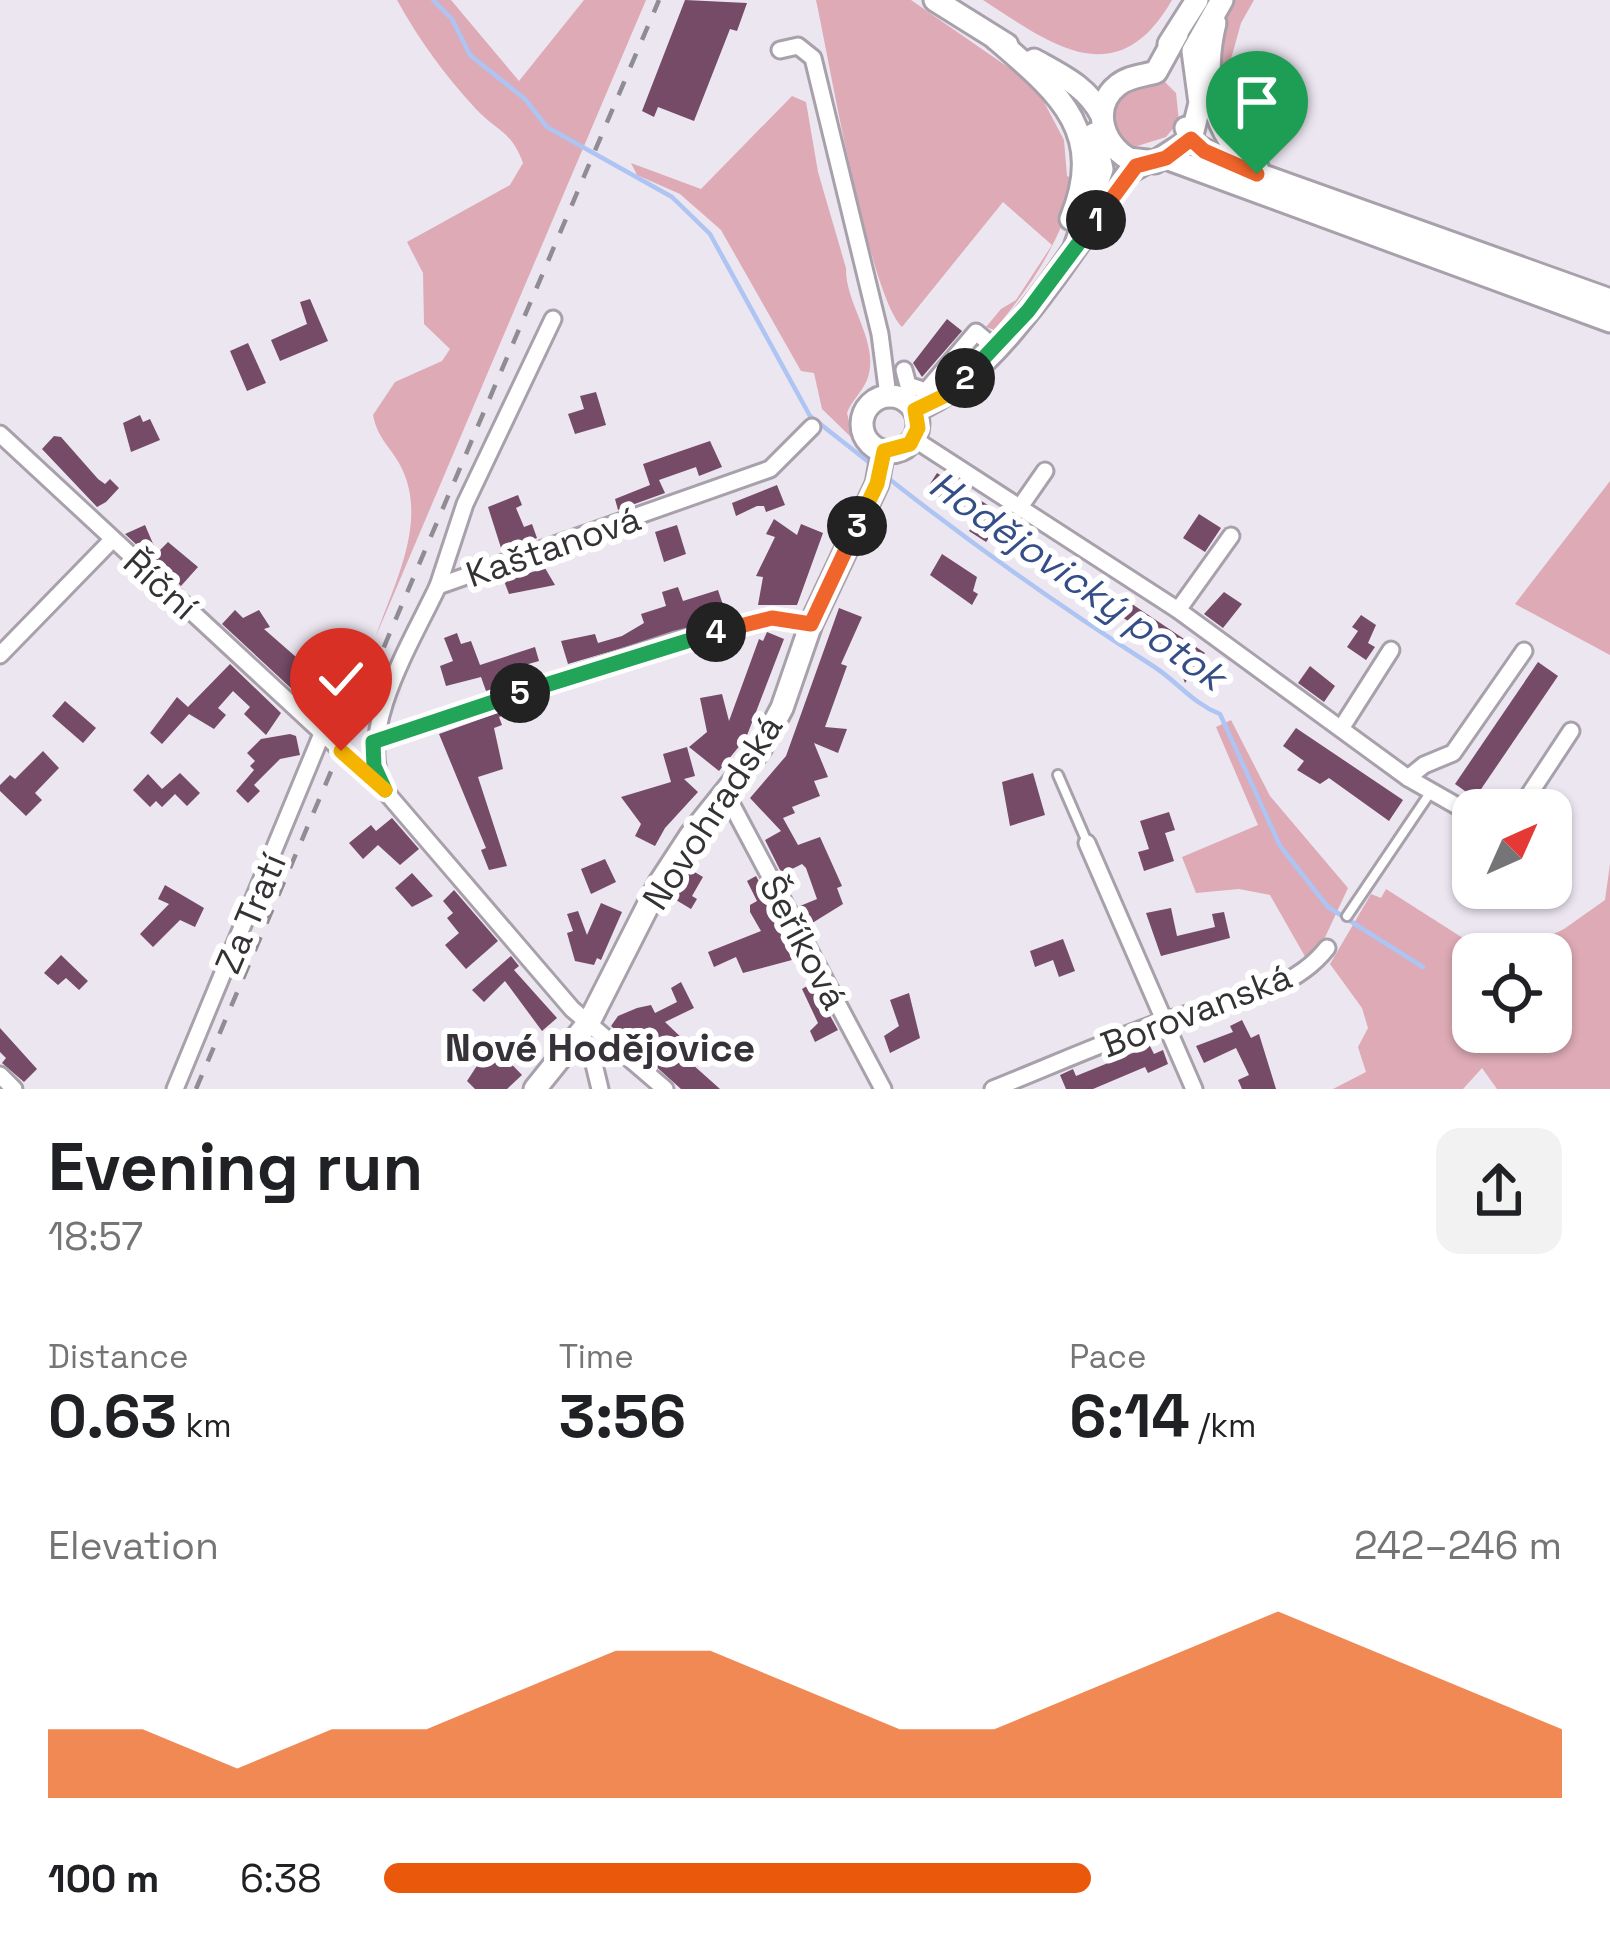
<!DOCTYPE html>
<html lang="en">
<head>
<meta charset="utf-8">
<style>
  :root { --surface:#fff; --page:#f2f2f2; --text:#202124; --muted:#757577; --accent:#ea580c }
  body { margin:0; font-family:"Space Grotesk",sans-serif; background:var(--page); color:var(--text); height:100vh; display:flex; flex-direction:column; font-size:45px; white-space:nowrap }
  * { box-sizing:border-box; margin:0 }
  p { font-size:39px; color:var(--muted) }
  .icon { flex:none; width:66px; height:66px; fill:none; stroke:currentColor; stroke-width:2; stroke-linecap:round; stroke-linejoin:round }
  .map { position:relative; height:1089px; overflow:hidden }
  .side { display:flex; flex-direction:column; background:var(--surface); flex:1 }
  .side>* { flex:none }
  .needle { width:78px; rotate:45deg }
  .controls { position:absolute; left:1452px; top:789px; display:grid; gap:24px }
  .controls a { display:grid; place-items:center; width:120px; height:120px; border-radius:24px; background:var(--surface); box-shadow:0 3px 9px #0004; font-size:60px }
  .pin { position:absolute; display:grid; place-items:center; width:102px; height:102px; color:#fff; margin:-123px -51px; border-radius:50% 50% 50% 0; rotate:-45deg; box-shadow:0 0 12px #0007 }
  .pin .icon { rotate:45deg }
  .km { position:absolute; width:60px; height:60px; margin:-30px; border-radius:50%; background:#222; color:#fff; font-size:33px; line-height:60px; text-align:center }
  .round { display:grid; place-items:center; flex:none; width:126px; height:126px; border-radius:24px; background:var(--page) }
  .summary { display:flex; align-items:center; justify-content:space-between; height:204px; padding:0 48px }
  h1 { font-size:66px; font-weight:600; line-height:90px }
  .stats { display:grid; grid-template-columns:repeat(3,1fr); gap:18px; height:204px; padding:12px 48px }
  .stats div { display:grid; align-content:center }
  .stats b { font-size:60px; font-weight:600 }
  .stats small { font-size:33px; font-weight:400 }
  .stats p { font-size:33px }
  .chart { height:336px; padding:24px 48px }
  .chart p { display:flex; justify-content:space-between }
  .chart svg { width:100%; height:216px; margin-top:12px; fill:var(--accent); opacity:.7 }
  ul { padding:0 48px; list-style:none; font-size:39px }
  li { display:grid; grid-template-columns:192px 144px 1fr; align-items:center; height:90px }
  li i { height:30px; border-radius:15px; background:var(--accent) }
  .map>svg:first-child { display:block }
</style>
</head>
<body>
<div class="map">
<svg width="1610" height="1089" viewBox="0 0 1610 1089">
  <rect width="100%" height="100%" fill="#ece6f0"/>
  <g fill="#ddaab5">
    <path d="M397 0H451L519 81 584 0H646L376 636C393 586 427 525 403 471 393 448 378 441 373 415L395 382 442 361 450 349 424 324 423 273 407 242 510 185 523 163C511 130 496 131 475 108 444 74 419 40 397 0Z"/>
    <path d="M816 0H911L1044 92V102L1064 140 1067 176 1077 181C1061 240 1034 283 994 330L986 327 1001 309 1016 300 1052 245 1003 202 902 327C869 295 829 59 816 0Z"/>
    <path d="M983 0H1172C1117 96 1051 44 983 0Z"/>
    <path d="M1233 0H1254L1241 23 1231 59 1241 143C1210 108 1211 39 1233 0Z"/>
    <path d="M1162 79 1176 93 1179 121 1166 137 1128 149 1111 118C1118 86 1140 93 1162 79Z"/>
    <path d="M792 96 806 102 818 172 846 268C845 305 881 343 867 380 862 392 852 400 847 413L853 439 822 409 814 373 801 371 721 230 680 194 637 175 631 163 701 189Z"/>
    <path d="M1610 481V655L1515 604Z"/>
    <path d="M1231 720 1270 796 1348 888 1320 948 1307 960 1270 895 1239 889 1196 893 1182 857 1258 825 1216 727Z"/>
    <path d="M1610 864V1089H1497L1482 1068 1463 1089H1333L1366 1072 1358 1047 1368 1028 1362 1008 1330 964 1371 894 1381 898 1386 889 1488 954H1473V1032H1551V954H1512L1564 929 1605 900Z"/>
  </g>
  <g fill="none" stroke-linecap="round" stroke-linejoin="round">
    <g stroke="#aec4f3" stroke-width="4.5">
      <path d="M433 0 452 19 470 55 525 99 547 127 672 197 710 234 810 416 875 467"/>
      <path d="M888 478C974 546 1061 607 1153 666 1178 682 1192 703 1220 714L1280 846 1328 907 1423 967"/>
    </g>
  </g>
  <g fill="#754b67">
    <path d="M685 0 747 3 737 31 730 29 694 121 658 107 654 117 642 111Z"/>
    <path d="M310 299 328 341 280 361 271 340 307 324 300 302Z"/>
    <path d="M947 319 962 331 922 377 913 363Z"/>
    <path d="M248 343 266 383 247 391 230 351Z"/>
    <path d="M596 392 606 425 575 434 568 414 584 409 580 396Z"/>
    <path d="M140 415 143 422 150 419 160 440 131 452 123 423Z"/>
    <path d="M54 436 61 437 98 479 105 484 110 479 119 488 106 502 97 507 42 449Z"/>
    <path d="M710 441 722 467 699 476 696 467 659 480 665 493 618 510 615 499 650 485 643 464Z"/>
    <path d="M937 473 1021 526 1009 543 993 532 986 542 969 531 977 520 926 490Z"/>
    <path d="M777 485 785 505 766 512 764 506H757L736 516 732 503Z"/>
    <path d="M518 495 522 505 516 508 524 527 532 524 537 538 502 551 488 507Z"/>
    <path d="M1199 514 1221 528 1205 552 1183 538Z"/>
    <path d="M774 519 797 535 801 524 823 533 797 605H758L763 577 756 576 775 537 766 534Z"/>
    <path d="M145 525 157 553 168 542 198 567 181 586 125 534Z"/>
    <path d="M677 525 686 554 664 562 655 532Z"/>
    <path d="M942 554 977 577 973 591 978 594 972 605 930 575Z"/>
    <path d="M545 568 555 585 509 594 504 581Z"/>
    <path d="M678 587 683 601 718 590 727 617 568 664 561 641 595 634 598 643 622 636 644 623 641 614 666 606 662 592Z"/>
    <path d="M1224 592 1242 604 1223 628 1204 614Z"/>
    <path d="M1129 602 1205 653 1185 683 1178 664 1147 643 1151 636 1122 617Z"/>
    <path d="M839 608 862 617 841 664 847 666 825 727 847 729 838 753 814 743 828 777 814 781 820 796 792 807 795 813 783 818 798 845 820 837 842 886 837 888 843 904 809 925 800 906 817 899 806 868 802 864 782 874 765 840 781 831 750 798 786 756Z"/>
    <path d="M235 610 243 618 259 610 270 627 264 629 304 664 299 670 306 676 293 690 222 624Z"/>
    <path d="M1361 615 1376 625 1368 643 1375 647 1366 660 1347 647 1358 631 1352 627Z"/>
    <path d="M767 632 784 639 746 738 719 771 689 747 707 732 700 698 722 694 729 721 759 639 763 641Z"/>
    <path d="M457 633 461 644 471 641 480 665 535 647 539 661 518 667 522 679 486 691 481 677 446 686 440 666 453 661 444 638Z"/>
    <path d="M1538 662 1558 676 1475 798 1455 784Z"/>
    <path d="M230 664 281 713 266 735 244 714 250 707 233 691 218 708 226 715 214 729 189 714 162 744 150 733 177 697 188 707Z"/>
    <path d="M1310 666 1335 686 1324 702 1298 683Z"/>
    <path d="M65 701 96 728 83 743 52 716Z"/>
    <path d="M528 702 529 707 499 717 502 725 494 728 503 769 478 777 507 866 489 870 481 850 486 848 439 734Z"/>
    <path d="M1296 728 1403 800 1389 821 1329 778 1320 784 1297 770 1304 761 1283 746Z"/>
    <path d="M290 734 296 736 300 755 280 759 254 785 260 791 248 803 236 791 254 770 250 766 255 761 247 753 261 739Z"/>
    <path d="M687 747 695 776 684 779 698 792 665 828 655 846 635 836 641 824 621 797 671 782 663 754Z"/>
    <path d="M43 751 59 768 35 793 42 800 26 816 0 791V785L10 775 15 779Z"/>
    <path d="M180 773 200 793 187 806 175 794 162 807 156 801 150 807 133 790 148 774 162 789Z"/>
    <path d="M1033 773 1045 815 1010 826 1002 782Z"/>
    <path d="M1169 812 1175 830 1165 833 1174 861 1144 871 1138 852 1149 849 1140 821Z"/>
    <path d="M392 818 419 849 400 865 378 845 363 859 349 843 371 825 376 831Z"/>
    <path d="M605 859 616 882 591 894 581 869Z"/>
    <path d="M688 868 703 877 692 896 697 899 691 909 671 897Z"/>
    <path d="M412 873 433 896 412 907 395 888Z"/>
    <path d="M756 876 780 921 776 923 792 960 743 973 736 957 714 967 708 952 761 931 750 912V905L757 901 747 881Z"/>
    <path d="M165 885 204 908 195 927 180 920 153 947 140 934 169 904 158 899Z"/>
    <path d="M454 890 498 941 466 969 445 945 459 933 447 918 453 913 443 901Z"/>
    <path d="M601 903 622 912 601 960 597 958 594 965 575 961 567 933 573 931 567 914 578 911 587 935Z"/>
    <path d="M1171 908 1177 936 1215 927 1212 914 1224 912 1230 938 1161 956 1146 913Z"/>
    <path d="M1063 939 1075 971 1059 977 1053 960 1035 967 1030 951Z"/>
    <path d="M61 955 88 981 79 990 66 978 58 985 44 973Z"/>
    <path d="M511 956 519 966 514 970 557 1018 542 1031 505 981 484 1002 472 990Z"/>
    <path d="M681 982 694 1008 665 1022 685 1041 673 1047 720 1089H681L611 1026 618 1016 637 1008 651 1005 655 1013 677 1002 671 988Z"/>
    <path d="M812 983 838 1030 815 1042 810 1031 818 1023 802 989Z"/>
    <path d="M909 993 920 1038 890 1053 884 1036 899 1026 890 1000Z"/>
    <path d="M1242 1020 1251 1038 1259 1034 1276 1089H1242L1238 1080 1249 1075 1236 1048 1204 1063 1196 1046 1233 1032 1230 1026Z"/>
    <path d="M0 1028 37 1069 24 1082 2 1063 6 1058 0 1052Z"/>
    <path d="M480 1043 485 1049 491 1043 522 1075 507 1089H475L467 1081 480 1061 471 1052Z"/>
    <path d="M1150 1046 1154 1054 1163 1050 1168 1064 1148 1073 1145 1067 1093 1089H1066L1060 1075 1073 1069 1076 1076Z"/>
  </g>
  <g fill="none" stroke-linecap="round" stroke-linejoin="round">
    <defs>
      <g id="service">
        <path d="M1058 775 1087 842"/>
        <path d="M1347 916 1432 790"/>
      </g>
      <g id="minor">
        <path d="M780 50 798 46 813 58 880 334 888 396"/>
        <path d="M904 370 908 385 926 391 976 332 995 348"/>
        <path d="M0 434 385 791 572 1009 665 1089"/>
        <path d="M914 439 1178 610 1408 778 1473 815"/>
        <path d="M1020 507 1045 471"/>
        <path d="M438 586 465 504 553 319"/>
        <path d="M1178 610 1231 536"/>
        <path d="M0 655 112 540"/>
        <path d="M1342 727 1391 650"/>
        <path d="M373 741 676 641 772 618 811 624"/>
        <path d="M1408 778 1424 765 1453 753 1524 651"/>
        <path d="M382 783C357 728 414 638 438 586L770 469 812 427"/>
        <path d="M726 794 883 1089"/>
        <path d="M1519 810 1571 731"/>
        <path d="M1087 843 1194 1089"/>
        <path d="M593 1060 600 1089"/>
        <path d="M0 1075 14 1089"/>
        <path d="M175 1089 321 736"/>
        <path d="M993 1089C1048 1067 1102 1043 1158 1023 1214 1003 1288 998 1327 948"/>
      </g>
      <g id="secondary">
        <path d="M935 0 1007 45"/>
        <path d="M1215 23C1202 75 1210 136 1257 167"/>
        <path d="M1177 34 1156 72C1143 76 1129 76 1118 85 1091 106 1102 144 1129 159L1155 162 1191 139 1200 103 1193 51 1222 0"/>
        <path d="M995 38C1056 91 1108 130 1071 219"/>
        <path d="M1169 44 1197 0"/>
        <path d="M1034 60C1061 75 1088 87 1102 116"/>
        <path d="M1186 128 1197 146 1230 164 1610 300"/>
        <path d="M1166 158 1610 321"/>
        <path d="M1075 247 1102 169 1094 134"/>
        <circle cx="890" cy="424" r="28"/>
        <path d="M915 410C999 378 1075 243 1129 172L1145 163"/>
        <path d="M535 1089 589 1022 659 884 691 835 760 749 782 708 811 624 877 484 883 451"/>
      </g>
    </defs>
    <use href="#service" stroke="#a8a1ab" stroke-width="14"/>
    <use href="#minor" stroke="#a8a1ab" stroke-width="21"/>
    <use href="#secondary" stroke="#a8a1ab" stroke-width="27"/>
    <use href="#service" stroke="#fff" stroke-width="8"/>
    <use href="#minor" stroke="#fff" stroke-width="15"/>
    <use href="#secondary" stroke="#fff" stroke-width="21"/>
    <path stroke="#908c93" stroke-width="4.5" stroke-dasharray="15 15" stroke-linecap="butt" d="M196 1089 659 0"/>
  </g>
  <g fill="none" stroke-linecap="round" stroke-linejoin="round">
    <defs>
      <path id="split-1" d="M1096 220 1136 166 1166 158 1191 139 1204 151 1257 174"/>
      <path id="split-2" d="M965 378 1028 311 1096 220"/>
      <path id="split-3" d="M857 526 877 484 884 451 910 444 918 428 915 410 944 396 965 378"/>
      <path id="split-4" d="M716 632 772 618 811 624 857 526"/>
      <path id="split-5" d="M520 693 716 632"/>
      <path id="split-6" d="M385 790 374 766 373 742 520 693"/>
      <path id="split-7" d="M341 751 385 790"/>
    </defs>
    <use href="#split-1" stroke="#fff" stroke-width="24"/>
    <use href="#split-2" stroke="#fff" stroke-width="24"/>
    <use href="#split-3" stroke="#fff" stroke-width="24"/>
    <use href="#split-4" stroke="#fff" stroke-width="24"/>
    <use href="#split-5" stroke="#fff" stroke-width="24"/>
    <use href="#split-6" stroke="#fff" stroke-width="24"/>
    <use href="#split-7" stroke="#fff" stroke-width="24"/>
    <use href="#split-1" stroke="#f0652b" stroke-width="15"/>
    <use href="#split-2" stroke="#22a559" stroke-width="15"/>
    <use href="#split-3" stroke="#f5b400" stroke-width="15"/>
    <use href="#split-4" stroke="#f0652b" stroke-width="15"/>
    <use href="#split-5" stroke="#22a559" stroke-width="15"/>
    <use href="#split-6" stroke="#22a559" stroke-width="15"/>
    <use href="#split-7" stroke="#f5b400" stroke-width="15"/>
  </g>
  <g text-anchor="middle" stroke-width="12" stroke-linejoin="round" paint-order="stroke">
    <g font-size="36" fill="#353236" stroke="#fff">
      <text transform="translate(553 546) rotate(-19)" y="13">Kaštanová</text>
      <text transform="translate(161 584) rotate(42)" y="13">Říční</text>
      <text transform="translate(712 812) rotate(-57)" y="13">Novohradská</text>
      <text transform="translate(250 913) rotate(-67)" y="13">Za Tratí</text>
      <text transform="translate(804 942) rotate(62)" y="13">Šeříková</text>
      <text transform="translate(1196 1010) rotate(-21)" y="13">Borovanská</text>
    </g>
    <g font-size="39" font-style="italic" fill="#354e88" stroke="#fff">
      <text transform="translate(1078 580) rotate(35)" y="14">Hodějovický potok</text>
    </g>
    <g font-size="39" font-weight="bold" fill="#37323a" stroke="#fff">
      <text x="600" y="1061">Nové Hodějovice</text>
    </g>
  </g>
</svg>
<div class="controls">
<a><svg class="needle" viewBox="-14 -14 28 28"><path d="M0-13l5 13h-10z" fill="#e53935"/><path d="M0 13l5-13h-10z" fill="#757577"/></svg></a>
<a><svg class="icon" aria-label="locate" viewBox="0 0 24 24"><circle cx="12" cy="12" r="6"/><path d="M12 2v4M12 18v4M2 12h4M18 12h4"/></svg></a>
</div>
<div class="pin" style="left:1257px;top:174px;background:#1e9e55"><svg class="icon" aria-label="arrive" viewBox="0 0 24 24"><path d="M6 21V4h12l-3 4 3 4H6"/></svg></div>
<div class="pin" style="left:341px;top:751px;background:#d93025"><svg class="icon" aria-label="check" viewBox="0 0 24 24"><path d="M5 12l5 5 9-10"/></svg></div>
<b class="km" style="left:1096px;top:220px">1</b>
<b class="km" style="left:965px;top:378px">2</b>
<b class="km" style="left:857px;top:526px">3</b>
<b class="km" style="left:716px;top:632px">4</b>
<b class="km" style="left:520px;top:693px">5</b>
</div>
<section class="side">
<div class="summary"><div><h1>Evening run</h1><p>18:57</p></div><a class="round"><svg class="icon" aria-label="share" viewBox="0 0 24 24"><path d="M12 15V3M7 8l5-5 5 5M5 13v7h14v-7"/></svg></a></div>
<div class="stats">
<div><p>Distance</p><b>0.63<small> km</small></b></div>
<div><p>Time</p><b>3:56</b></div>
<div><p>Pace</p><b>6:14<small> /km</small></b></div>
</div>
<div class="chart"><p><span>Elevation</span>242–246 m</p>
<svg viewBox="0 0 160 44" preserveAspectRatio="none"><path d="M0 44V30L10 30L20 38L30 30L40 30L50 22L60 14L70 14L80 22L90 30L100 30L110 22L120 14L130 6L140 14L150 22L160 30V44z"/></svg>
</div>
<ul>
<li><b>100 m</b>6:38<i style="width:60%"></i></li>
</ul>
</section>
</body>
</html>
